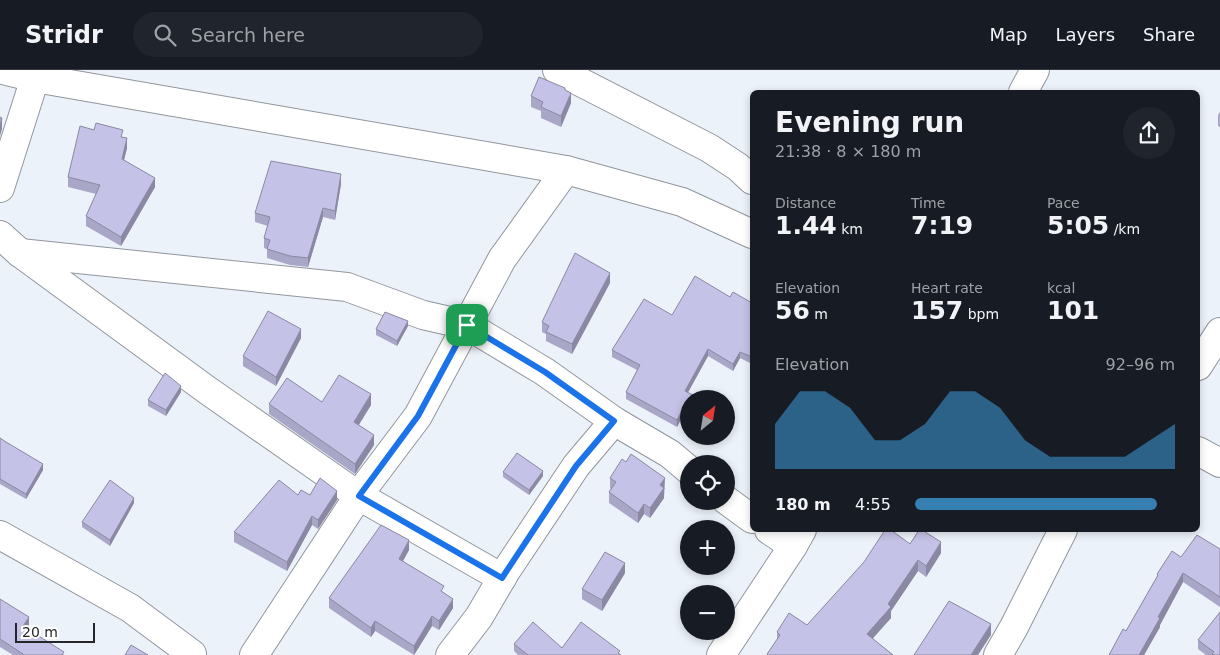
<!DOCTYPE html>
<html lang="en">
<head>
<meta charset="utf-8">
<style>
  :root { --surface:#171b24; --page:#20242c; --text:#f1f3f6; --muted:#9ea1a6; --line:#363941; --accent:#367fb3 }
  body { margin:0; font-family:"DejaVu Sans",sans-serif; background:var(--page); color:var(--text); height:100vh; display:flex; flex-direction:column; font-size:19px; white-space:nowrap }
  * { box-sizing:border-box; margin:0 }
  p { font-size:16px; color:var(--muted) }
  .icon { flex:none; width:28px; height:28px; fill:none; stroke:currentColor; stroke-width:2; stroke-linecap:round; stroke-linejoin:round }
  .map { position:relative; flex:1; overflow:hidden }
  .side { position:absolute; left:750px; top:20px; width:450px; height:442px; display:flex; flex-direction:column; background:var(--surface); border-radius:8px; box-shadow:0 2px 8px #0003 }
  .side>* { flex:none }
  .needle { width:32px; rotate:30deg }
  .fabs { position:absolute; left:680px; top:320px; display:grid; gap:10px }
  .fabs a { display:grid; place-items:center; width:55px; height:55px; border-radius:50%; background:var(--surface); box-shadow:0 2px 8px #0003; font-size:25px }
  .scale { position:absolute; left:15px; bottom:12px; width:80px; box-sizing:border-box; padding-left:5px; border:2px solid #242629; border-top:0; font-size:14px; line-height:18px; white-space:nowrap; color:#242629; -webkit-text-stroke:4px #fff; paint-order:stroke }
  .pin { position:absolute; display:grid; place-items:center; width:42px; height:42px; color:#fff; margin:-21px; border-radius:10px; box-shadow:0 2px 8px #0006 }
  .round { display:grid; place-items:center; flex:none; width:52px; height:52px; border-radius:26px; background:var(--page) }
  .overview { display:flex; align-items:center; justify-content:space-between; height:85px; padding:0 25px }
  h1 { font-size:28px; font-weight:800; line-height:38px }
  .figures { display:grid; grid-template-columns:repeat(3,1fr); gap:8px; height:85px; padding:5px 25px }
  .figures div { display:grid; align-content:center }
  .figures b { font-size:25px; font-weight:800 }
  .figures small { font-size:14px; font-weight:400 }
  .figures p { font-size:14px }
  .chart { height:140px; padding:10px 25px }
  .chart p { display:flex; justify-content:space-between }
  .chart svg { width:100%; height:90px; margin-top:5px; fill:var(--accent); opacity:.7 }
  ul { padding:0 25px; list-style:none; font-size:16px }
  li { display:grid; grid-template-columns:80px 60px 1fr; align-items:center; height:38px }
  li i { height:12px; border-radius:6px; background:var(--accent) }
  header { display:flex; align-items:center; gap:30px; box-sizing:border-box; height:70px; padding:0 25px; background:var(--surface); border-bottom:1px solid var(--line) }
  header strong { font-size:24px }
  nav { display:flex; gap:28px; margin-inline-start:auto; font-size:18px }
  .search { width:350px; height:45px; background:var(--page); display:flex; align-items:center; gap:12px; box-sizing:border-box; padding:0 18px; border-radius:28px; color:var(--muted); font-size:19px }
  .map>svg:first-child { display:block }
</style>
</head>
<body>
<header>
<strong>Stridr</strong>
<div class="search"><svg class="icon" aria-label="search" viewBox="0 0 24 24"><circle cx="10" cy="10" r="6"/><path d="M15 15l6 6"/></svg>Search here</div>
<nav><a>Map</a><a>Layers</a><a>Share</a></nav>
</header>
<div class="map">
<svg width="1220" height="585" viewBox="0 0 1220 585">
  <rect width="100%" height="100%" fill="#ecf2f9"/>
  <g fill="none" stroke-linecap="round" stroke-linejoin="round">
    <defs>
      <g id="minor">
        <path d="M3 0 35 8 566 100 682 132 752 164"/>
        <path d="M557 0 709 78 738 97 752 110"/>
        <path d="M1023 22 1035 0"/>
        <path d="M0 118 35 8"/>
        <path d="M0 165 20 183 207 320 359 426 502 508"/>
        <path d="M20 183 347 217 423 245 467 255 545 302 614 351 670 384 689 400"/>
        <path d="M1198 296 1220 262"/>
        <path d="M1198 381 1220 393"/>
        <path d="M726 430 752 449"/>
        <path d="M769 460 793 476"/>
        <path d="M0 465 130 538 192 584"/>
        <path d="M254 585 363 419 418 346 502 189 566 100"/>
        <path d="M450 585 479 547 506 501 576 396 614 351"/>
        <path d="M721 585 793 476 802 460"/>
        <path d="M998 585 1014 557 1063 460"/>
      </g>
    </defs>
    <use href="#minor" stroke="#91969d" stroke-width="30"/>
    <use href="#minor" stroke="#fff" stroke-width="28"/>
  </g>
  <g fill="#a9a7c7">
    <path d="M565 20 571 33 561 57 541 48V41L531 37V26Z"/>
    <path d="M1220 42V57L1218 56V45Z"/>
    <path d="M123 67 127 78 124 90 155 117 121 176 86 156V146L96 124 68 117V107Z"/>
    <path d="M341 114 335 150 323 147 308 197 290 195 267 188V179L264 178V168L268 156 255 152V143Z"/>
    <path d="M610 213 572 284 546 271V264L542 262V252Z"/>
    <path d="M730 227 752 233V294L740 288 733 301 708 286 688 322 689 355 680 351 677 357 626 329V322L637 300 612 287V280L672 245Z"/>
    <path d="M408 256 397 276 376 265V259Z"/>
    <path d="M301 268 276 316 243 296V286Z"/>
    <path d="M181 322 166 346 148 336V330Z"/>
    <path d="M322 332 371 335 359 355 374 375 355 404 269 344V334Z"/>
    <path d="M0 368 43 400 26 429 0 414Z"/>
    <path d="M503 402 543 406 529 425 503 407Z"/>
    <path d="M610 408 665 418 664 419V428L650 448 644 444 638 453 609 433V422L611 419 610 418Z"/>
    <path d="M298 425H310L337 430 318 459 312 455 287 501 234 472V462Z"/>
    <path d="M134 433 110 476 82 457V452Z"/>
    <path d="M910 474 941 483 926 507 918 501 891 541V548L872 568 893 585H767L777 570V562L807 555Z"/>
    <path d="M1220 479V537L1183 512 1160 555V557L1144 585H1109L1126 561 1157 507V504L1181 487Z"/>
    <path d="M409 480 403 491 444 523 453 538 439 560 432 556 414 585 375 561 371 567 329 538V528Z"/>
    <path d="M625 503 602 541 582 529V519Z"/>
    <path d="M0 530 29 555 27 558 64 585H13L0 577Z"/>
    <path d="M1198 570 1220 585H1206L1198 579Z"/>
    <path d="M514 574 562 578 621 585H518L514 581Z"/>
  </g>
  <g fill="#8a88a2">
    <path d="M571 23V33L561 57V46Z"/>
    <path d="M2 48V59L0 66V56Z"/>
    <path d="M127 68V78L122 98V89Z"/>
    <path d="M341 104V114L335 150V141Z"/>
    <path d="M155 108V117L121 176V167Z"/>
    <path d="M323 138V147L308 197V188Z"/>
    <path d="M610 203V213L572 284V274Z"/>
    <path d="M408 251V256L397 276V271Z"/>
    <path d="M301 259V268L276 316V307Z"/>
    <path d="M708 279V286L685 328V321Z"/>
    <path d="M740 282V288L733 301V294Z"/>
    <path d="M181 316V322L166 346V340Z"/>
    <path d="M371 324V335L354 362V352Z"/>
    <path d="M680 344V351L677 357V350Z"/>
    <path d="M374 365V375L355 404V394Z"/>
    <path d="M43 394V400L26 429V424Z"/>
    <path d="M543 401V406L529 425V420Z"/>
    <path d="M665 408 664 428 650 448V438L660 415Z"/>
    <path d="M337 421V430L318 459V450Z"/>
    <path d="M134 428V433L110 476V470Z"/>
    <path d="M644 434V444L638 453V443Z"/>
    <path d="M312 446V455L287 501V492Z"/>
    <path d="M409 470V480L399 498V489Z"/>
    <path d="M941 472V483L926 507V496Z"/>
    <path d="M918 490V501L891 541V548L867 575V564L888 534Z"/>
    <path d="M625 493V503L602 541V530Z"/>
    <path d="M1183 503V512L1160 555V557L1144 585H1139L1158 547Z"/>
    <path d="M453 529V538L439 560V551Z"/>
    <path d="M432 546V556L414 585V576Z"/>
    <path d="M29 547V555L23 563V556Z"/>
    <path d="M375 551V561L371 567V558Z"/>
    <path d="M991 554V565L978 585H971Z"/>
  </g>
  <g fill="#c5c2e7" stroke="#8a88a2">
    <path d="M539 7 565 18V20L571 23 561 46 541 37 543 32 531 26Z"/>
    <path d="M0 47 2 48 0 56Z"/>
    <path d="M96 53 123 60 121 67 127 68 122 89 155 108 121 167 86 146 100 115 68 107 80 56 94 60Z"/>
    <path d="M271 91 341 104 335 141 323 138 308 188 290 186 267 179 270 170 264 168 270 147 255 143Z"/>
    <path d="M575 183 610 203 572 274 546 262 549 256 542 252Z"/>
    <path d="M695 206 730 227 733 222 752 233V287L740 282 733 294 708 279 685 321 701 329H689V348L680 344 677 350 626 322 640 295 612 280 644 229 672 245Z"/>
    <path d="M268 241 301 259 276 307 243 286Z"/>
    <path d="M385 242 408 251 397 271 376 259Z"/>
    <path d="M165 303 181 316 166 340 148 330Z"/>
    <path d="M339 305 371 324 354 352 374 365 355 394 269 334 287 308 322 332Z"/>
    <path d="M0 368 6 372 43 394 26 424 0 409Z"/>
    <path d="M517 383 543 401 529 420 503 402Z"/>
    <path d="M631 384 665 408 660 415 664 418 650 438 644 434 638 443 609 422 616 412 610 408 622 389 626 392Z"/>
    <path d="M320 408 337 421 318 450 312 446 287 492 234 462 279 410 298 425 301 420 310 425Z"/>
    <path d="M110 410 134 428 110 470 82 452Z"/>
    <path d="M381 455 409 470 399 489 444 516 441 521 453 529 439 551 432 546 414 576 375 551 371 558 329 528Z"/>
    <path d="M885 460H891L910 474 919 460H922L941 472 926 496 918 490 888 534 891 537 867 564 893 585H768L767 584 780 565 777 562 789 543 807 555 864 492Z"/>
    <path d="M1197 465 1220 479V527L1183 503 1158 547 1160 548 1139 585H1109L1123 559 1126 561 1158 505 1157 504 1172 481 1181 487Z"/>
    <path d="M605 482 625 493 602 530 582 519Z"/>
    <path d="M0 529 29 547 23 556 64 582 62 585H22L23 584 0 569Z"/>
    <path d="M949 531 991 554 971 585H914Z"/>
    <path d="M1220 542V585H1214L1212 584 1214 582 1198 570Z"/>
    <path d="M533 552 562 578 581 552 620 581 618 583 621 585H528L514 574Z"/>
    <path d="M131 575 148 585H125Z"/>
  </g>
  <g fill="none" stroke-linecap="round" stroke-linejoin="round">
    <defs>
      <path id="route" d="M467 255 545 302 614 351 576 396 502 508 359 426 418 346Z"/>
    </defs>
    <use href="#route" stroke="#fff" stroke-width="10"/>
    <use href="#route" stroke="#1a73e8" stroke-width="6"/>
  </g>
</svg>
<div class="fabs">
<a><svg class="needle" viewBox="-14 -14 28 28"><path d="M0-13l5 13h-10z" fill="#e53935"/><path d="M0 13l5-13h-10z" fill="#9ea1a6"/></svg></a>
<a><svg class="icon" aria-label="locate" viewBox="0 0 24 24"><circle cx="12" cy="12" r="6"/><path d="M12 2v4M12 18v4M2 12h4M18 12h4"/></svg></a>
<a>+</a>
<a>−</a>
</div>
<div class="scale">20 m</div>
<div class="pin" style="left:467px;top:255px;background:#1e9e55"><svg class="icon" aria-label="arrive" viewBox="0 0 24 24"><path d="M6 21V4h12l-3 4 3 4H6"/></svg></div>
<section class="side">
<div class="overview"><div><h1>Evening run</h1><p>21:38 · 8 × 180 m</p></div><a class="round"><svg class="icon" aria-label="share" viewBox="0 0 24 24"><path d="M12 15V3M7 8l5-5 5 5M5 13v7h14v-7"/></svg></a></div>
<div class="figures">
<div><p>Distance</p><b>1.44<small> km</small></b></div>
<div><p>Time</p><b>7:19</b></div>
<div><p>Pace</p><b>5:05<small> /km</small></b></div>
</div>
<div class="figures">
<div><p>Elevation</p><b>56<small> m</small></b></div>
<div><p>Heart rate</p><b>157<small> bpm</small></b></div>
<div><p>kcal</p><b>101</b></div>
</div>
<div class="chart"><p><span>Elevation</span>92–96 m</p>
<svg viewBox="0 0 160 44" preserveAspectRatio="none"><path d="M0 44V22L10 6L20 6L30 14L40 30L50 30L60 22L70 6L80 6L90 14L100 30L110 38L120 38L130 38L140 38L150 30L160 22V44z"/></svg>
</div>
<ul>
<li><b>180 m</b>4:55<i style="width:93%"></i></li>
</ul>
</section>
</div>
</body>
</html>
